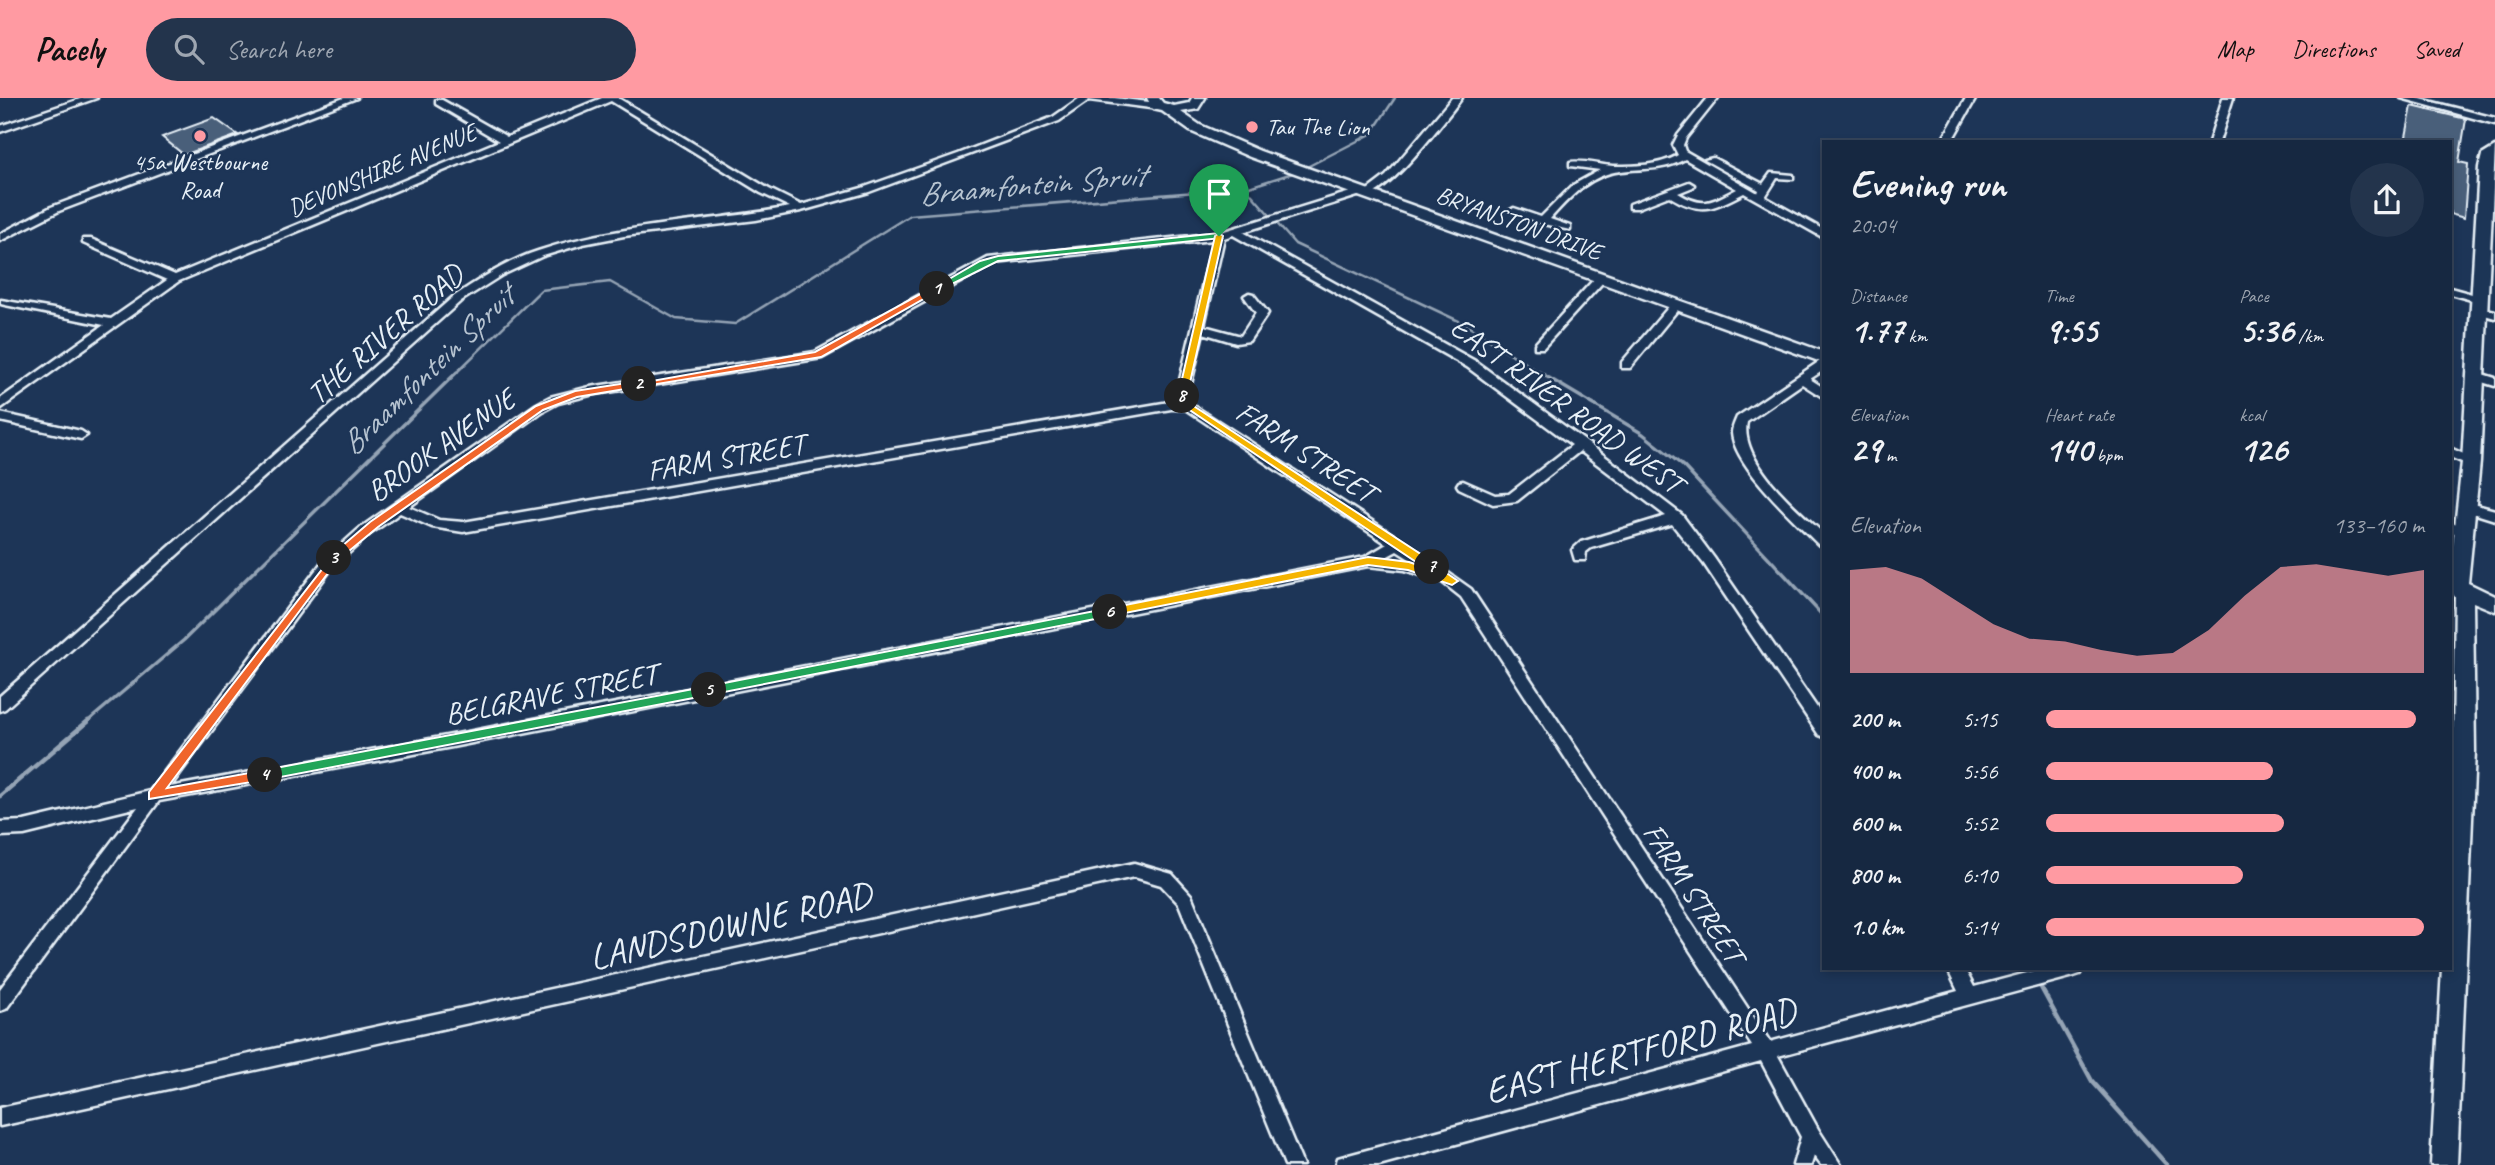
<!DOCTYPE html>
<html lang="en">
<head>
<meta charset="utf-8">
<style>
  :root { --surface:#162841; --page:#23344c; --text:#f1f3f6; --muted:#9ea6b1; --line:#35445a; --accent:#ff9aa2 }
  body { margin:0; font-family:Caveat,sans-serif; background:var(--page); color:var(--text); height:100vh; display:flex; flex-direction:column; font-size:26px; white-space:nowrap }
  * { box-sizing:border-box; margin:0 }
  p { font-size:23px; color:var(--muted) }
  .icon { flex:none; width:38px; height:38px; fill:none; stroke:currentColor; stroke-width:2; stroke-linecap:round; stroke-linejoin:round }
  .map { position:relative; flex:1; overflow:hidden }
  .drawer { position:absolute; left:1822px; top:42px; width:630px; height:830px; display:flex; flex-direction:column; background:var(--surface); border-radius:0px; box-shadow:0 4px 10px #0003,0 0 0 2px var(--line) }
  .drawer>* { flex:none }
  .pin { position:absolute; display:grid; place-items:center; width:60px; height:60px; color:#fff; margin:-72px -30px; border-radius:50% 50% 50% 0; rotate:-45deg; box-shadow:0 0 7px #0007 }
  .pin .icon { rotate:45deg }
  .km { position:absolute; width:35px; height:35px; margin:-18px; border-radius:50%; background:#222; color:#fff; font-size:19px; line-height:35px; text-align:center }
  .round { display:grid; place-items:center; flex:none; width:74px; height:74px; border-radius:37px; background:var(--page) }
  .headline { display:flex; align-items:center; justify-content:space-between; height:119px; padding:0 28px }
  h1 { font-size:38px; font-weight:600; line-height:52px }
  .figures { display:grid; grid-template-columns:repeat(3,1fr); gap:10px; height:119px; padding:7px 28px }
  .figures div { display:grid; align-content:center }
  .figures b { font-size:35px; font-weight:600 }
  .figures small { font-size:19px; font-weight:400 }
  .figures p { font-size:19px }
  .chart { height:196px; padding:14px 28px }
  .chart p { display:flex; justify-content:space-between }
  .chart svg { width:100%; height:126px; margin-top:7px; fill:var(--accent); opacity:.7 }
  ul { padding:0 28px; list-style:none; font-size:23px }
  li { display:grid; grid-template-columns:112px 84px 1fr; align-items:center; height:52px }
  li i { height:18px; border-radius:9px; background:var(--accent) }
  header { display:flex; align-items:center; gap:42px; box-sizing:border-box; height:98px; padding:0 35px; background:var(--accent); color:#111 }
  header strong { font-size:33px }
  nav { display:flex; gap:38px; margin-inline-start:auto; font-size:24px }
  .search { width:490px; height:63px; background:var(--page); display:flex; align-items:center; gap:18px; box-sizing:border-box; padding:0 24px; border-radius:38px; color:var(--muted); font-size:26px }
  .map>svg:first-child { display:block }
</style>
</head>
<body>
<header>
<strong>Pacely</strong>
<div class="search"><svg class="icon" aria-label="search" viewBox="0 0 24 24"><circle cx="10" cy="10" r="6"/><path d="M15 15l6 6"/></svg>Search here</div>
<nav><a>Map</a><a>Directions</a><a>Saved</a></nav>
</header>
<div class="map">
<svg width="2495" height="1067" viewBox="0 0 2495 1067">
  <rect width="100%" height="100%" fill="#1d3557"/>
  <filter id="ink" filterUnits="userSpaceOnUse"><feTurbulence type="fractalNoise" baseFrequency=".0143" numOctaves="2"/><feDisplacementMap in="SourceGraphic" scale="14" xChannelSelector="R" yChannelSelector="G"/><feConvolveMatrix kernelMatrix="1 2 1 2 8 2 1 2 1" color-interpolation-filters="sRGB"/></filter>
  <g filter="url(#ink)">
    <g fill="none" stroke-linecap="round" stroke-linejoin="round">
      <g stroke="#95a4b5" stroke-width="2.5">
        <path d="M1303 71 1371 36 1395 0"/>
        <path d="M1246 90 1295 146 1463 225 1542 276"/>
        <path d="M455 276 541 192 610 184 676 221 735 226 910 117 1246 90 1296 74"/>
      </g>
      <g stroke="#95a4b5" stroke-width="3.5">
        <path d="M1539 274 1643 336 1683 368 1824 519"/>
        <path d="M86 625 184 542 457 274"/>
      </g>
      <g stroke="#95a4b5" stroke-width="4.5">
        <path d="M0 698 88 623"/>
        <path d="M2030 870 2034 878"/>
        <path d="M2038 884 2092 983 2167 1067"/>
      </g>
    </g>
    <g fill="#495e7a" stroke="#e8f1f8" stroke-width="2">
      <path d="M2412 8 2466 21 2459 64 2468 66 2464 120 2450 116V44H2405Z"/>
      <path d="M214 20 238 37 184 57 162 39Z"/>
    </g>
    <g fill="none" stroke-linecap="round" stroke-linejoin="round">
      <defs>
        <g id="street">
          <path d="M83 0H97L0 34V28Z"/>
          <path d="M344 0H357L59 113 0 143V136L51 109Z"/>
          <path d="M602 0H618L769 91 801 107 862 90 958 56 1053 19 1080 0H1114L1158 5 1163 8 1158 11 1089 2 1059 23 869 94 801 113 756 122 624 138 583 146 543 158 502 177 461 203 5 611 0 613V598L453 199C480 181 507 163 538 153 619 125 706 125 790 109L761 95 611 3 179 183 0 311V301L104 227 5 207 1 206V202L111 221 167 182 83 145V141H91L175 177 499 43 436 6V2H442L507 39Z"/>
          <path d="M1452 0H1462C1447 19 1386 100 1365 98V94L1386 78Z"/>
          <path d="M1708 0H1718L1686 40 1683 47 1685 53 1758 95 1759 92 1705 62 1713 60 1763 86 1771 75 1793 77V81L1777 80 1765 99 1824 132V140L1744 95C1713 111 1701 118 1669 98L1638 110H1630V106L1689 84 1694 87 1693 89 1678 95C1704 111 1712 104 1737 91L1685 61C1664 73 1643 70 1621 73 1590 76 1569 100 1550 121L1570 128V132L1539 125 1509 113 1514 110 1541 119 1573 87 1600 72 1570 68V64C1584 62 1599 67 1613 68 1633 68 1660 68 1678 57L1673 47 1678 37Z"/>
          <path d="M1966 0H1976L1951 44H1941Z"/>
          <path d="M2223 0H2233L2219 44H2209Z"/>
          <path d="M2401 0H2417L2495 20V26Z"/>
          <path d="M1360 91 1365 94 1364 96 1243 134 1475 263 1585 343 1682 417 1714 460 1824 620V639L1819 637 1704 466 1672 426 1591 450 1586 454 1585 462H1575L1572 452 1581 444 1666 418 1580 353 1517 403 1493 406 1459 390 1457 387 1459 384 1463 383 1495 397 1509 396 1572 347 1467 269 1233 137 1224 140 1204 228 1241 238 1256 215 1244 198 1249 195 1253 196 1268 215 1249 243 1236 245 1203 235 1187 303 1403 443 1471 491 1770 944 1958 893 1947 870H1964L1974 889 2046 870H2082L2080 876 2074 878 1778 958 1818 1031 1841 1067H1821L1814 1058 1811 1067H1793L1801 1039 1761 963 1379 1067H1336L1338 1060 1345 1058 1752 948 1461 499 1437 480 1434 481 1405 472 1368 468 452 649 159 703 6 911 0 913V891L138 709 24 737 0 738V724L24 723 150 693 322 464 360 430 535 307 550 299 590 289 815 254 988 160 1218 135ZM1213 142 1175 303 463 424 439 422 409 409 543 313 558 305 590 297 822 260 995 165ZM1171 311H1185L1387 446 1365 459 452 637 170 689 332 470 370 436 400 415 432 429 463 434ZM1397 453 1416 465 1384 460Z"/>
          <path d="M1601 177 1605 178V182L1543 250H1535V246L1597 178Z"/>
          <path d="M2450 190 2483 199 2485 201 2479 204 2450 196Z"/>
          <path d="M1676 204 1682 207 1680 209 1630 270H1622V264L1672 205Z"/>
          <path d="M2478 209 2495 213V220L2474 214V210Z"/>
          <path d="M1820 263H1824V272L1810 281 1824 290V300L1802 286 1747 324C1739 363 1797 411 1824 436V449L1819 447C1796 424 1734 368 1732 335 1732 330 1735 324 1737 319Z"/>
          <path d="M2476 274 2495 280V288L2472 281 2470 278Z"/>
          <path d="M0 315 81 333 87 337 81 341 0 323Z"/>
          <path d="M2450 350 2475 361 2477 364 2471 368 2450 359Z"/>
          <path d="M2465 404 2495 412V422L2460 411 2459 408 2460 405Z"/>
          <path d="M2450 424 2469 429 2471 432 2464 437 2450 434Z"/>
          <path d="M1134 765 1172 776 1191 797 1303 1067H1285L1179 806 1161 787 1134 779 0 1028V1010Z"/>
        </g>
        <g id="secondary">
          <path d="M1147 0H1159L1163 5 1174 8 1189 5 1192 0H1205L1198 11 1181 14 1200 27 1260 53 1824 254V265L1250 59 1190 33 1162 13 1153 11Z"/>
          <path d="M2495 49 2480 364 2468 485 2495 498V513L2473 504 2475 653 2457 1067H2431L2442 870H2450L2455 499 2450 492V476L2462 364 2479 69 2482 57Z"/>
        </g>
      </defs>
      <use href="#street" stroke="#e8f1f8" stroke-width="5"/>
      <use href="#secondary" stroke="#e8f1f8" stroke-width="5"/>
      <use href="#street" fill="#1d3557" fill-rule="evenodd"/>
      <use href="#secondary" fill="#1d3557" fill-rule="evenodd"/>
    </g>
  </g>
  <path fill="#22a559" stroke="#fff" stroke-width="2" d="M1219 135 1222 140 998 163 940 192 932 191 980 163 998 158Z"/>
  <path fill="#f0652b" stroke="#fff" stroke-width="2" d="M933 189 941 191 821 259 639 289 635 286 815 254Z"/>
  <path fill="#f0652b" stroke="#fff" stroke-width="2" d="M639 283 643 288 577 299 543 312 378 429 337 463 328 460 370 424 536 308 575 293Z"/>
  <path fill="#f0652b" stroke="#fff" stroke-width="2" d="M334 456 337 457V463L167 690 265 672 271 677 269 681 149 701V694Z"/>
  <path fill="#22a559" stroke="#fff" stroke-width="2" d="M709 588 715 592 709 597 265 682 259 677 265 672Z"/>
  <path fill="#22a559" stroke="#fff" stroke-width="2" d="M1110 510 1116 514 1110 518 709 597 703 592 709 588Z"/>
  <path fill="#f5b400" stroke="#fff" stroke-width="2" d="M1368 459 1409 464 1427 470 1432 465 1458 483 1452 487 1408 472 1368 467 1110 518 1104 514 1110 510Z"/>
  <path fill="#f5b400" stroke="#fff" stroke-width="2" d="M1179 296H1186V303L1436 466V472H1428L1185 309 1177 308Z"/>
  <path fill="#f5b400" stroke="#fff" stroke-width="2" d="M1219 135 1223 138 1187 298 1182 301 1178 298 1215 138Z"/>
  <g fill="#ff9aa2" stroke="#1d3557" stroke-width="2.5">
    <circle cx="1252" cy="29" r="7"/>
    <circle cx="200" cy="38" r="7"/>
  </g>
  <g text-anchor="middle" stroke-width="5" stroke-linejoin="round" paint-order="stroke">
    <g font-size="24" fill="#e8f1f8" stroke="#1d3557" text-anchor="start">
      <text x="1266" y="37">Tau The Lion</text>
      <text x="200" y="72" text-anchor="middle">45a Westbourne<tspan x="200" dy="28">Road</tspan></text>
    </g>
    <g font-size="24" fill="#e8f1f8" stroke="#1d3557">
      <text transform="translate(382 72) rotate(-23)" y="8">DEVONSHIRE AVENUE</text>
      <text transform="translate(1519 125) rotate(20)" y="8">BRYANSTON DRIVE</text>
    </g>
    <g font-size="30" fill="#e8f1f8" stroke="#1d3557">
      <text transform="translate(385 236) rotate(-41)" y="10">THE RIVER ROAD</text>
      <text transform="translate(1567 307) rotate(36)" y="10">EAST RIVER ROAD WEST</text>
      <text transform="translate(441 347) rotate(-35)" y="10">BROOK AVENUE</text>
      <text transform="translate(1306 354) rotate(33)" y="10">FARM STREET</text>
      <text transform="translate(726 359) rotate(-10)" y="10">FARM STREET</text>
      <text transform="translate(551 596) rotate(-11)" y="10">BELGRAVE STREET</text>
      <text transform="translate(1694 795) rotate(57)" y="10">FARM STREET</text>
    </g>
    <g font-size="32" font-style="italic" fill="#b7c4d1" stroke="#1d3557">
      <text transform="translate(1032 86) rotate(-5)" y="11">Braamfontein Spruit</text>
      <text transform="translate(427 272) rotate(-44)" y="11">Braamfontein Spruit</text>
    </g>
    <g font-size="37" fill="#e8f1f8" stroke="#1d3557">
      <text transform="translate(730 827) rotate(-13)" y="13">LANDSDOWNE ROAD</text>
      <text transform="translate(1640 952) rotate(-15)" y="13">EAST HERTFORD ROAD</text>
    </g>
  </g>
</svg>
<div class="pin" style="left:1219px;top:138px;background:#1e9e55"><svg class="icon" aria-label="arrive" viewBox="0 0 24 24"><path d="M6 21V4h12l-3 4 3 4H6"/></svg></div>
<b class="km" style="left:937px;top:191px">1</b>
<b class="km" style="left:639px;top:286px">2</b>
<b class="km" style="left:334px;top:460px">3</b>
<b class="km" style="left:265px;top:677px">4</b>
<b class="km" style="left:709px;top:592px">5</b>
<b class="km" style="left:1110px;top:514px">6</b>
<b class="km" style="left:1432px;top:469px">7</b>
<b class="km" style="left:1182px;top:298px">8</b>
<section class="drawer">
<div class="headline"><div><h1>Evening run</h1><p>20:04</p></div><a class="round"><svg class="icon" aria-label="share" viewBox="0 0 24 24"><path d="M12 15V3M7 8l5-5 5 5M5 13v7h14v-7"/></svg></a></div>
<div class="figures">
<div><p>Distance</p><b>1.77<small> km</small></b></div>
<div><p>Time</p><b>9:55</b></div>
<div><p>Pace</p><b>5:36<small> /km</small></b></div>
</div>
<div class="figures">
<div><p>Elevation</p><b>29<small> m</small></b></div>
<div><p>Heart rate</p><b>140<small> bpm</small></b></div>
<div><p>kcal</p><b>126</b></div>
</div>
<div class="chart"><p><span>Elevation</span>133–160 m</p>
<svg viewBox="0 0 160 44" preserveAspectRatio="none"><path d="M0 44V8L10 7L20 11L30 19L40 27L50 32L60 33L70 36L80 38L90 37L100 29L110 17L120 7L130 6L140 8L150 10L160 8V44z"/></svg>
</div>
<ul>
<li><b>200 m</b>5:15<i style="width:98%"></i></li>
<li><b>400 m</b>5:56<i style="width:60%"></i></li>
<li><b>600 m</b>5:52<i style="width:63%"></i></li>
<li><b>800 m</b>6:10<i style="width:52%"></i></li>
<li><b>1.0 km</b>5:14<i style="width:100%"></i></li>
</ul>
</section>
</div>
</body>
</html>
